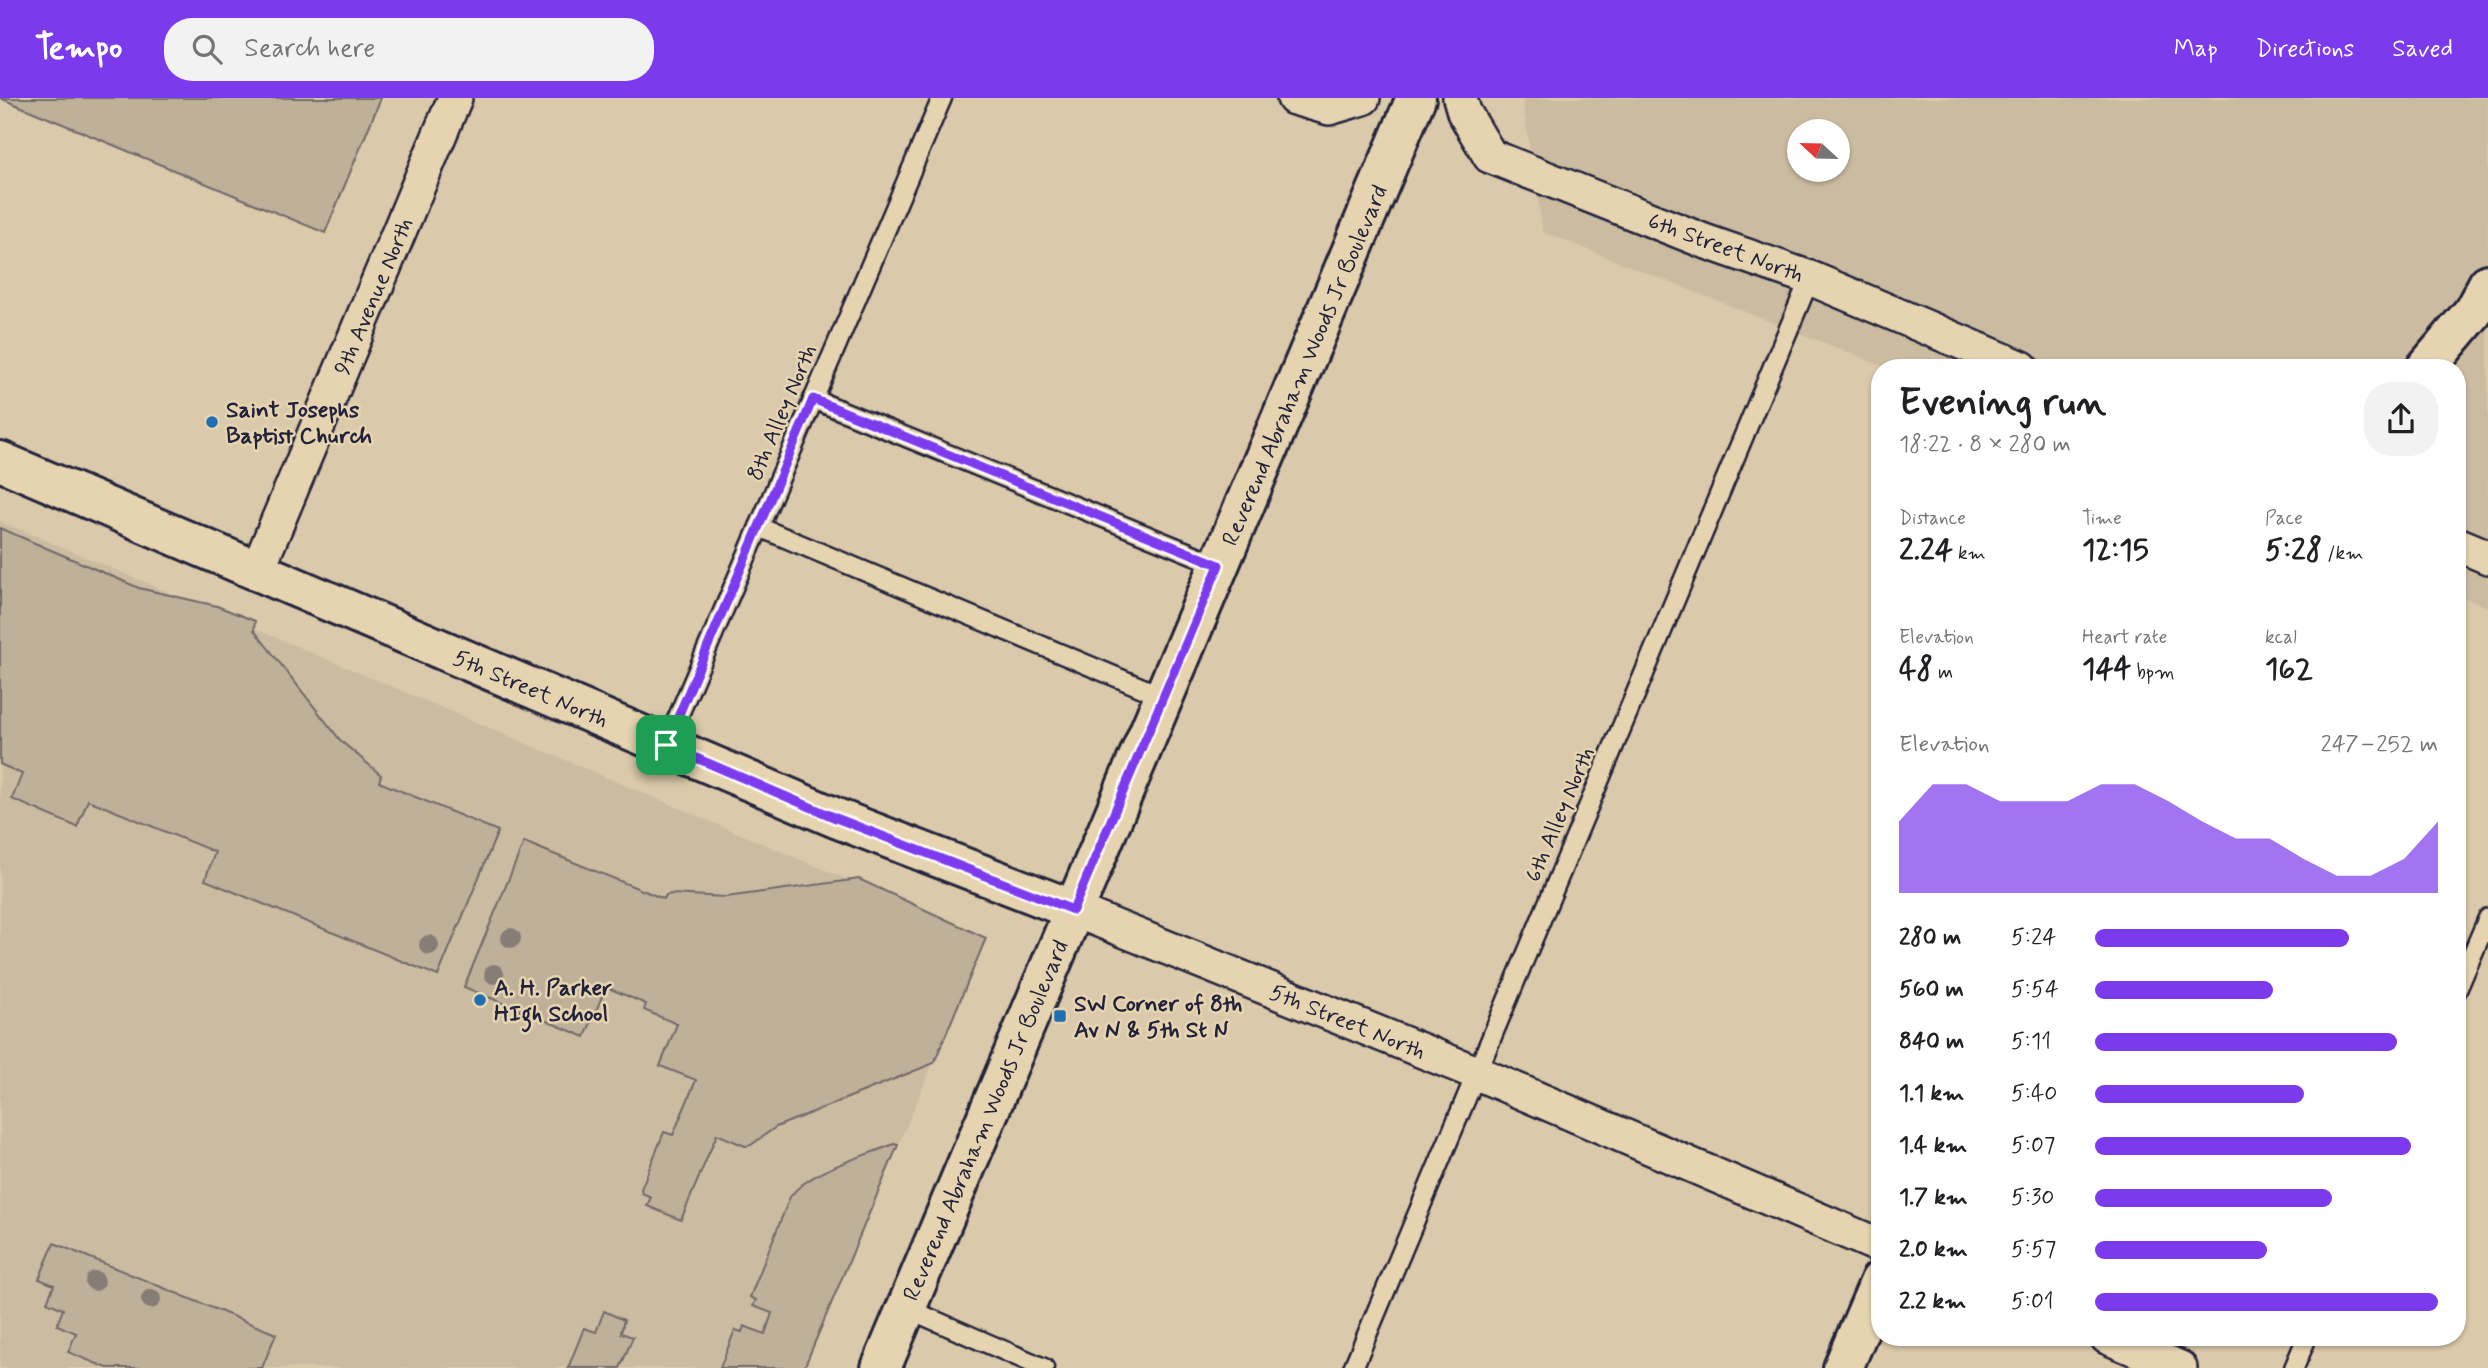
<!DOCTYPE html>
<html lang="en">
<head>
<meta charset="utf-8">
<style>
  :root { --surface:#fff; --page:#f2f2f2; --text:#202124; --muted:#757577; --accent:#7c3aed }
  body { margin:0; font-family:Mynerve,sans-serif; background:var(--page); color:var(--text); height:100vh; display:flex; flex-direction:column; font-size:26px; white-space:nowrap }
  * { box-sizing:border-box; margin:0 }
  p { font-size:23px; color:var(--muted) }
  .icon { flex:none; width:38px; height:38px; fill:none; stroke:currentColor; stroke-width:2; stroke-linecap:round; stroke-linejoin:round }
  .map { position:relative; flex:1; overflow:hidden }
  .panel { position:absolute; left:1871px; top:261px; width:595px; height:987px; display:flex; flex-direction:column; background:var(--surface); border-radius:28px; box-shadow:0 2px 5px #0004 }
  .panel>* { flex:none }
  .needle { width:46px; rotate:292deg }
  .buttons { position:absolute; left:1787px; top:21px; display:grid; gap:14px }
  .buttons a { display:grid; place-items:center; width:63px; height:63px; border-radius:50%; background:var(--surface); box-shadow:0 2px 5px #0004; font-size:35px }
  .pin { position:absolute; display:grid; place-items:center; width:60px; height:60px; color:#fff; margin:-30px; border-radius:14px; box-shadow:0 4px 10px #0006 }
  .round { display:grid; place-items:center; flex:none; width:74px; height:74px; border-radius:28px; background:var(--page) }
  .overview { display:flex; align-items:center; justify-content:space-between; height:119px; padding:0 28px }
  h1 { font-size:38px; font-weight:800; line-height:52px }
  .figures { display:grid; grid-template-columns:repeat(3,1fr); gap:10px; height:119px; padding:7px 28px }
  .figures div { display:grid; align-content:center }
  .figures b { font-size:30px; font-weight:800 }
  .figures small { font-size:19px; font-weight:400 }
  .figures p { font-size:19px }
  .chart { height:196px; padding:14px 28px }
  .chart p { display:flex; justify-content:space-between }
  .chart svg { width:100%; height:126px; margin-top:7px; fill:var(--accent); opacity:.7 }
  ul { padding:0 28px; list-style:none; font-size:23px }
  li { display:grid; grid-template-columns:112px 84px 1fr; align-items:center; height:52px }
  li i { height:18px; border-radius:9px; background:var(--accent) }
  header { display:flex; align-items:center; gap:42px; box-sizing:border-box; height:98px; padding:0 35px; background:var(--accent); color:#fff }
  header strong { font-size:33px }
  nav { display:flex; gap:38px; margin-inline-start:auto; font-size:24px }
  .search { width:490px; height:63px; background:var(--page); display:flex; align-items:center; gap:18px; box-sizing:border-box; padding:0 24px; border-radius:28px; color:var(--muted); font-size:26px }
  .map>svg:first-child { display:block }
</style>
</head>
<body>
<header>
<strong>Tempo</strong>
<div class="search"><svg class="icon" aria-label="search" viewBox="0 0 24 24"><circle cx="10" cy="10" r="6"/><path d="M15 15l6 6"/></svg>Search here</div>
<nav><a>Map</a><a>Directions</a><a>Saved</a></nav>
</header>
<div class="map">
<svg width="2488" height="1270" viewBox="0 0 2488 1270">
  <rect width="100%" height="100%" fill="#dac9aa"/>
  <filter id="ink" filterUnits="userSpaceOnUse"><feTurbulence type="fractalNoise" baseFrequency=".0143" numOctaves="2"/><feDisplacementMap in="SourceGraphic" scale="14" xChannelSelector="R" yChannelSelector="G"/><feConvolveMatrix kernelMatrix="1 2 1 2 8 2 1 2 1" color-interpolation-filters="sRGB"/></filter>
  <g filter="url(#ink)">
    <g fill="#cbbca1" fill-rule="evenodd">
      <path d="M1522 0H2488V509L2457 497V270L1885 269 1543 134ZM1799 33H1838V72H1799Z"/>
      <path d="M0 423 986 840 804 1270H0Z"/>
    </g>
    <g fill="#bfb09a" stroke="#70696a" stroke-width="2">
      <path d="M0 0H381L325 135Z"/>
      <path d="M0 430 139 490 217 508 255 523 254 532 341 643 381 677 379 684 498 733 438 878 205 782 215 754 88 702 77 729 12 701 22 676 0 666Z"/>
      <path d="M524 744 664 801 666 797 671 796 726 799 859 781 986 840 934 965 776 1029 751 1047 745 1048 717 1036 681 1122 647 1108 651 1099 642 1095 641 1091 664 1034 673 1037 696 982 660 968 677 926 644 912 646 906 606 889 585 939 464 889Z"/>
      <path d="M894 1046 898 1047 804 1270H720L735 1232 742 1234 744 1228 765 1236 772 1215 753 1208 756 1202 750 1199 790 1099C809 1072 863 1059 894 1046Z"/>
      <path d="M54 1145 276 1236 262 1270H107L68 1254 76 1235 57 1227 63 1211 47 1204 54 1187 39 1181Z"/>
      <path d="M604 1213 624 1222 621 1235 633 1239 620 1270H568L584 1230 596 1234Z"/>
    </g>
    <g fill="none" stroke-linecap="round" stroke-linejoin="round">
      <defs>
        <g id="lane">
          <path d="M813 301 1219 467"/>
          <path d="M759 429 1164 599"/>
          <path d="M666 647 942 0"/>
          <path d="M2457 892 2488 820"/>
          <path d="M906 1210 1044 1270"/>
          <path d="M1353 1270 1810 180"/>
          <path d="M2294 1270 2307 1239"/>
        </g>
        <g id="street">
          <path d="M1294 0 1329 10 1363 0"/>
          <path d="M1460 0 1464 14 1490 58 1704 143 1810 180 2022 270"/>
          <path d="M2457 446 2488 459"/>
          <path d="M257 473 455 0"/>
          <path d="M1074 812 1477 975 1880 1148"/>
          <path d="M2107 1239 2180 1270"/>
        </g>
        <g id="secondary">
          <path d="M2426 270 2473 214 2488 186"/>
          <path d="M0 363 836 720 1074 812"/>
          <path d="M881 1270 1416 0"/>
          <path d="M1843 1270 1880 1183"/>
        </g>
      </defs>
      <use href="#lane" stroke="#22223b" stroke-width="23"/>
      <use href="#street" stroke="#22223b" stroke-width="38"/>
      <use href="#secondary" stroke="#22223b" stroke-width="44"/>
      <use href="#lane" stroke="#e6d4b1" stroke-width="18"/>
      <use href="#street" stroke="#e6d4b1" stroke-width="33"/>
      <use href="#secondary" stroke="#e6d4b1" stroke-width="38"/>
    </g>
    <g fill="#867d77">
      <circle cx="511" cy="840" r="10"/>
      <circle cx="429" cy="847" r="10"/>
      <circle cx="494" cy="876" r="10"/>
      <circle cx="95" cy="1183" r="10"/>
      <circle cx="151" cy="1201" r="10"/>
    </g>
  </g>
  <g fill="none" stroke-linecap="round" stroke-linejoin="round" filter="url(#ink)">
    <defs>
      <path id="route" d="M813 301 1219 467 1073 812 836 720 666 647Z"/>
    </defs>
    <use href="#route" stroke="#fff" stroke-width="14"/>
    <use href="#route" stroke="#7c3aed" stroke-width="9"/>
  </g>
  <g fill="#1f6fb2" stroke="#e6d4b1" stroke-width="2.5">
    <circle cx="212" cy="324" r="7"/>
    <circle cx="480" cy="902" r="7"/>
    <rect x="1053" y="911" width="14" height="14" rx="3.5"/>
  </g>
  <g text-anchor="middle" stroke-width="5" stroke-linejoin="round" paint-order="stroke">
    <g font-size="23" fill="#22223b" stroke="#e6d4b1">
      <text transform="translate(1726 149) rotate(20)" y="8">6th Street North</text>
      <text transform="translate(373 198) rotate(-67)" y="8">9th Avenue North</text>
      <text transform="translate(1304 267) rotate(-67)" y="8">Reverend Abraham Woods Jr Boulevard</text>
      <text transform="translate(781 314) rotate(-67)" y="8">8th Alley North</text>
      <text transform="translate(531 590) rotate(23)" y="8">5th Street North</text>
      <text transform="translate(1559 716) rotate(-67)" y="8">6th Alley North</text>
      <text transform="translate(1348 923) rotate(22)" y="8">5th Street North</text>
      <text transform="translate(985 1022) rotate(-67)" y="8">Reverend Abraham Woods Jr Boulevard</text>
    </g>
    <g font-size="23" font-weight="bold" fill="#22223b" stroke="#e6d4b1" text-anchor="start">
      <text x="226" y="319">Saint Josephs<tspan x="226" dy="26">Baptist Church</tspan></text>
      <text x="494" y="897">A. H. Parker<tspan x="494" dy="26">HIgh School</tspan></text>
      <text x="1074" y="913">SW Corner of 8th<tspan x="1074" dy="26">Av N &amp; 5th St N</tspan></text>
    </g>
  </g>
</svg>
<div class="buttons">
<a><svg class="needle" viewBox="-14 -14 28 28"><path d="M0-13l5 13h-10z" fill="#e53935"/><path d="M0 13l5-13h-10z" fill="#757577"/></svg></a>
</div>
<div class="pin" style="left:666px;top:647px;background:#1e9e55"><svg class="icon" aria-label="arrive" viewBox="0 0 24 24"><path d="M6 21V4h12l-3 4 3 4H6"/></svg></div>
<section class="panel">
<div class="overview"><div><h1>Evening run</h1><p>18:22 · 8 × 280 m</p></div><a class="round"><svg class="icon" aria-label="share" viewBox="0 0 24 24"><path d="M12 15V3M7 8l5-5 5 5M5 13v7h14v-7"/></svg></a></div>
<div class="figures">
<div><p>Distance</p><b>2.24<small> km</small></b></div>
<div><p>Time</p><b>12:15</b></div>
<div><p>Pace</p><b>5:28<small> /km</small></b></div>
</div>
<div class="figures">
<div><p>Elevation</p><b>48<small> m</small></b></div>
<div><p>Heart rate</p><b>144<small> bpm</small></b></div>
<div><p>kcal</p><b>162</b></div>
</div>
<div class="chart"><p><span>Elevation</span>247–252 m</p>
<svg viewBox="0 0 160 44" preserveAspectRatio="none"><path d="M0 44V19L10 6L20 6L30 12L40 12L50 12L60 6L70 6L80 12L90 19L100 25L110 25L120 32L130 38L140 38L150 32L160 19V44z"/></svg>
</div>
<ul>
<li><b>280 m</b>5:24<i style="width:74%"></i></li>
<li><b>560 m</b>5:54<i style="width:52%"></i></li>
<li><b>840 m</b>5:11<i style="width:88%"></i></li>
<li><b>1.1 km</b>5:40<i style="width:61%"></i></li>
<li><b>1.4 km</b>5:07<i style="width:92%"></i></li>
<li><b>1.7 km</b>5:30<i style="width:69%"></i></li>
<li><b>2.0 km</b>5:57<i style="width:50%"></i></li>
<li><b>2.2 km</b>5:01<i style="width:100%"></i></li>
</ul>
</section>
</div>
</body>
</html>
